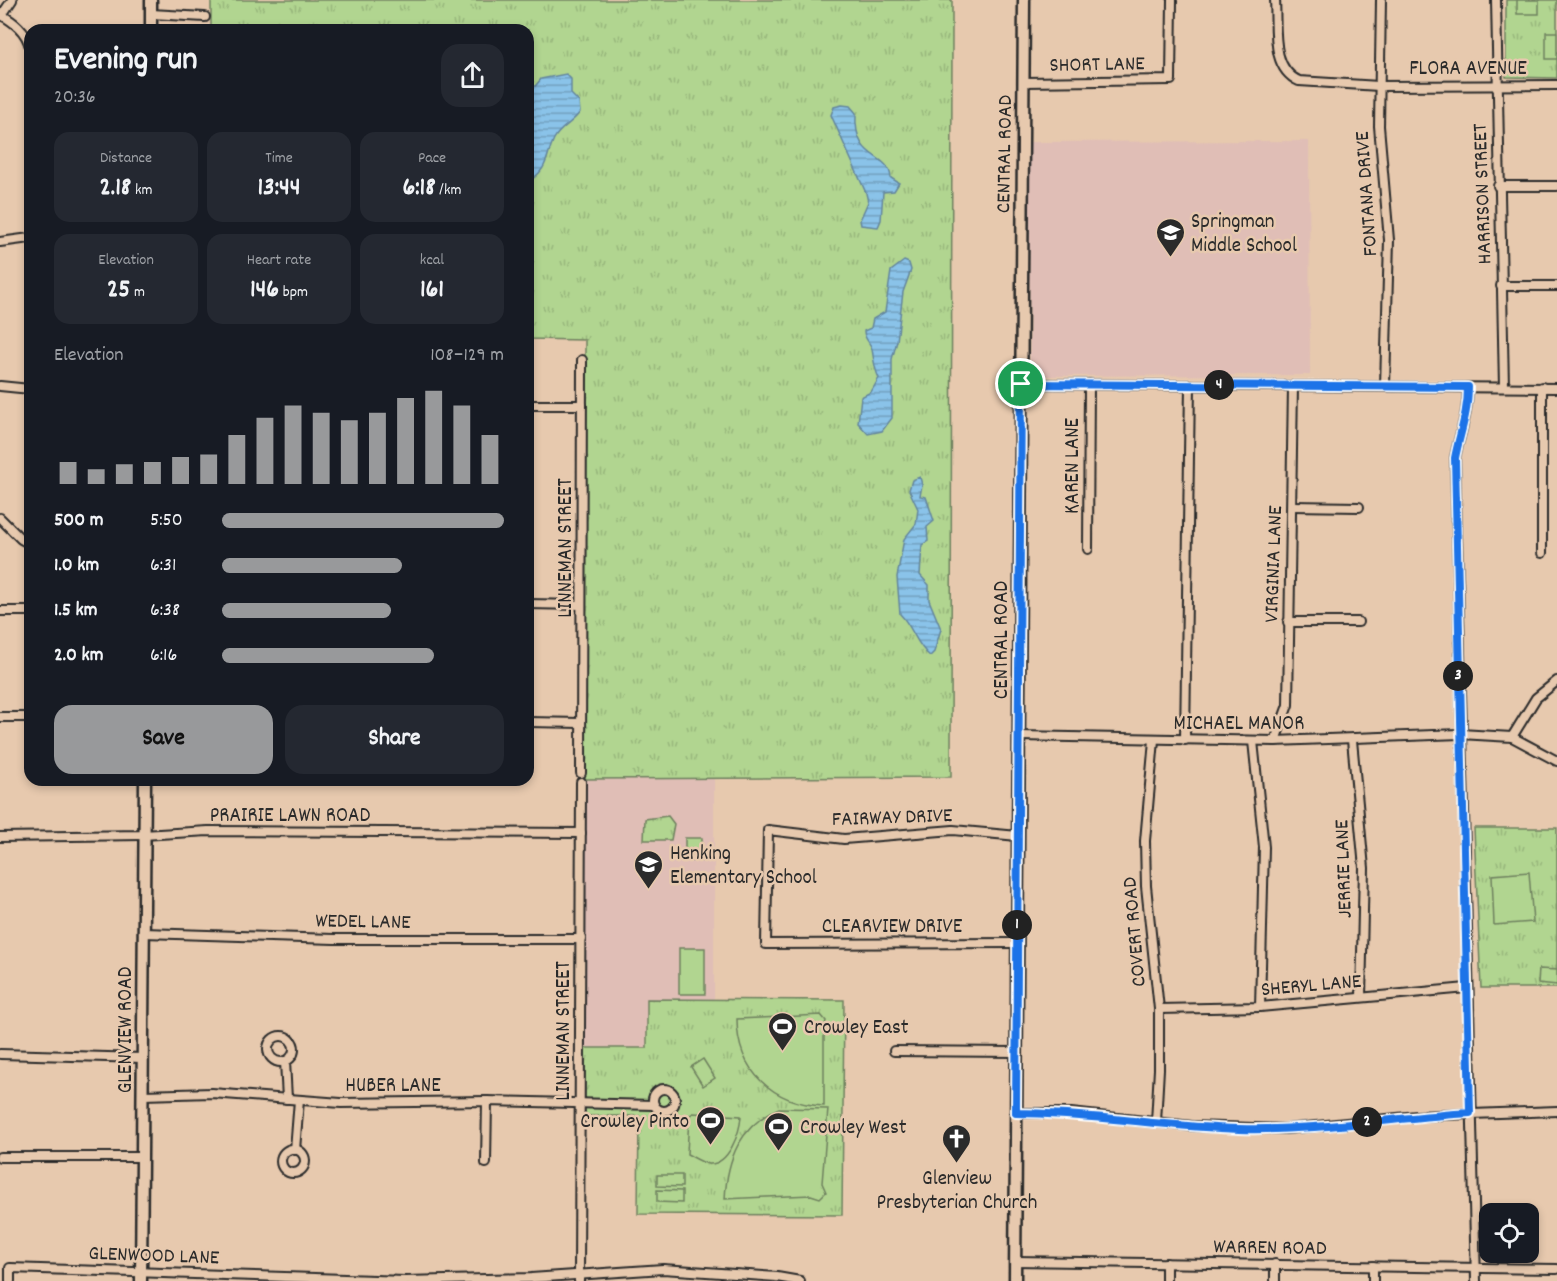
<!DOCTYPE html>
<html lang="en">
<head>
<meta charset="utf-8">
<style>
  :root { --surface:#171b24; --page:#242831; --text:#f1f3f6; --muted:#9ea1a6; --accent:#98999b }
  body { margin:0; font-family:Dekko,sans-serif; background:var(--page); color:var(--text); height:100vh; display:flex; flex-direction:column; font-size:22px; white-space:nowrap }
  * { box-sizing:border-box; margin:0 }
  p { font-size:20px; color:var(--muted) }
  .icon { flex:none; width:33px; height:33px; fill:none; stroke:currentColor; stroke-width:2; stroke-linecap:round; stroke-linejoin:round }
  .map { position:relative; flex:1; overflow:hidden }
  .details { position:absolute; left:24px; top:24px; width:510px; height:762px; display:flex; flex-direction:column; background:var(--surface); border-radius:18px; box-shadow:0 3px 9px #0003 }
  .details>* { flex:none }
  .buttons { position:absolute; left:1479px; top:1203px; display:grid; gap:12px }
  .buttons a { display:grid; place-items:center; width:60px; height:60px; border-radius:12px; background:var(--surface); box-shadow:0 3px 9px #0003; font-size:30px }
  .pin { position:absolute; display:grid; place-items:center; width:51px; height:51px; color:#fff; margin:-26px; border:3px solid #fff; border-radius:50%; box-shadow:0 2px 6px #0007 }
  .km { position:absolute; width:30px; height:30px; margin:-15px; border-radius:50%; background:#222; color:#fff; font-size:16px; line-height:30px; text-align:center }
  .round { display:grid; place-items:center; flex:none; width:63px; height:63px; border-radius:18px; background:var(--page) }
  .headline { display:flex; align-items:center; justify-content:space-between; height:102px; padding:0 30px }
  h1 { font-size:33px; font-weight:700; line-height:45px }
  .metrics { display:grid; grid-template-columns:repeat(3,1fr); gap:9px; height:102px; padding:6px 30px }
  .metrics div { display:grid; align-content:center; border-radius:15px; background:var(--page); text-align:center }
  .metrics b { font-size:26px; font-weight:700 }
  .metrics small { font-size:16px; font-weight:400 }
  .metrics p { font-size:16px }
  .chart { height:168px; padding:12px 30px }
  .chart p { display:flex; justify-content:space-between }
  .chart svg { width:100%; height:108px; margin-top:6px; stroke:var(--accent); stroke-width:6 }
  .cta { display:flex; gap:12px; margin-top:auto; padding:12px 30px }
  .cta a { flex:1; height:69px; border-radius:18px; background:var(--accent); color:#111; font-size:24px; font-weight:700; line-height:69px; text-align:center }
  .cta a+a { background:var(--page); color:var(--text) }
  ul { padding:0 30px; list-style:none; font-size:20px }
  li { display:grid; grid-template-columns:96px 72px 1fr; align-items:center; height:45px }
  li i { height:15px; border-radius:8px; background:var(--accent) }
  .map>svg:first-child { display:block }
</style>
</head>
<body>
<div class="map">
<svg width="1557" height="1281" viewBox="0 0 1557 1281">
  <defs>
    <pattern id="grass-tufts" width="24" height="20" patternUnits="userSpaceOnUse" patternTransform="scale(1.5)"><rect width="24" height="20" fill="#b1d590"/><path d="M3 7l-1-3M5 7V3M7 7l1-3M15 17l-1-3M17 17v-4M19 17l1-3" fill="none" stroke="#98b77c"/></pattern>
    <pattern id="water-rules" width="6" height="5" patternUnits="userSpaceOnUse" patternTransform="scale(1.5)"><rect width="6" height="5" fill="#8ac3e9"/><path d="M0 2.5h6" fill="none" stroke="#719fbd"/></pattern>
  </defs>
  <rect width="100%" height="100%" fill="#e7c9ae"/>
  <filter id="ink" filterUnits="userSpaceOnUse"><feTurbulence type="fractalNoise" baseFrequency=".0167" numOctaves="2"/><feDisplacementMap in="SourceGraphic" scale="12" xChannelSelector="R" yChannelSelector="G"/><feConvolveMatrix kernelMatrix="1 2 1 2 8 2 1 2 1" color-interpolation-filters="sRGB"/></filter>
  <g filter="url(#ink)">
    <g fill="#e0beb6">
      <path d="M1309 141 1310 375 1030 376 1029 142Z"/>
      <path d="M585 779H714V999H647V1049L585 1048Z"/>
    </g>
    <g fill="url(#grass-tufts)" stroke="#6e805e" stroke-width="1.5">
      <path d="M211 0H952L951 777 585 779V340L528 339V30H211Z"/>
      <path d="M1506 0H1557V78L1506 77Z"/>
      <path d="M668 816 674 824 671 840H644L645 819Z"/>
      <path d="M1474 828H1557V988H1481Z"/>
      <path d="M647 999 844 1000 842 1215 638 1214 639 1116H585V1048H647Z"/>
    </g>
    <g fill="#b1d590" stroke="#6e805e" stroke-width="1.5">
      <rect x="1517" y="0" width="22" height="14"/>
      <rect x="1546" y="32" width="11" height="27"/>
      <rect x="685" y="838" width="17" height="23"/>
      <path d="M1529 872 1533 922 1494 925 1492 875Z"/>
      <rect x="679" y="948" width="26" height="46"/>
      <path d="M1539 969 1557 970V985L1538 983Z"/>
      <path d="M821 1015 826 1021 824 1029V1106C773 1104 737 1071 737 1019Z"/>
      <path d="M703 1059 715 1078 703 1086 691 1067Z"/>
      <path d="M779 1108 828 1109 822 1183 826 1192 820 1198 811 1195 725 1199C727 1158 740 1126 779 1108Z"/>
      <path d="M693 1113 741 1116C740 1132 729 1165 709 1164 702 1163 693 1157 687 1154L689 1116Z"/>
      <path d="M657 1175H682V1187L657 1186Z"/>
      <path d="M657 1190 682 1191V1203L657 1202Z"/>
    </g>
    <g fill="url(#water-rules)" stroke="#64869d" stroke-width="1.5">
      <path d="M566 74 571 79V94L579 102 580 112C573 123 560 127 554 139 545 158 549 169 528 182V95L541 79Z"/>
      <path d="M842 105 850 106 856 113C853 163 889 151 891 178L899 183 894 191 883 192 881 220 878 227 861 225 860 220 868 202 866 193 831 115 834 107Z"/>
      <path d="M904 261 909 263 911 270 903 292 897 341 892 359V418L882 431 868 434 858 423 861 397 871 392 879 378C874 368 874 360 872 349 870 342 864 339 864 331L871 328 873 319 885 312 891 271Z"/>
      <path d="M920 477 922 485 920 496 926 497 934 521 927 527 928 541 922 545 920 575 929 585V600L941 629 934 652 930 656C916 645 913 627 900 614L897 577 904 539 916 524 918 509 909 490 912 480Z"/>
    </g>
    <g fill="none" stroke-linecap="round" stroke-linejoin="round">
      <defs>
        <g id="minor">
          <path d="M1275 0C1277 27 1270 68 1299 81L1379 86 1557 85"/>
          <path d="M1381 0 1379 126 1389 240 1385 386"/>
          <path d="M1496 0 1504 387"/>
          <path d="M0 14C14 22 26 31 30 47"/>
          <path d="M151 14 205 17"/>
          <path d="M2 15 12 0"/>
          <path d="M1024 82 1171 80 1172 0"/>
          <path d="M1498 186H1557"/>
          <path d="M0 242 30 238"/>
          <path d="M1501 286H1557"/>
          <path d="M1021 384 1557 388"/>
          <path d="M0 386 30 389"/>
          <path d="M1468 387C1468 415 1460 432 1455 458L1476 1281"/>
          <path d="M528 405H582"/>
          <path d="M1292 506 1359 507"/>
          <path d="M0 518 21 539 30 544"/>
          <path d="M1088 549 1089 384"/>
          <path d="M1542 553V387"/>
          <path d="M528 604 581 605"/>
          <path d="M0 611H30"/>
          <path d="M1288 622H1358"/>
          <path d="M0 717H30"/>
          <path d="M528 722 581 723"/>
          <path d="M1019 736 1275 741 1460 734 1512 737 1557 761"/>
          <path d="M1512 737 1536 698 1557 681"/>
          <path d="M1154 740 1145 841 1146 886 1159 1009V1069L1156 1122"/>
          <path d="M1185 740 1190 385"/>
          <path d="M1352 740 1364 868 1361 997"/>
          <path d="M1253 741 1264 847 1260 1007"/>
          <path d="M1275 741 1288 705 1293 386"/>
          <path d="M581 773 582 360"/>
          <path d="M0 837 143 835 208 831 581 833"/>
          <path d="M144 933 334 939H581"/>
          <path d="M1017 943 766 944 768 830 844 839 953 830 1018 836"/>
          <path d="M1159 1009 1260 1007 1467 988"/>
          <circle cx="281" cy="1049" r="13"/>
          <path d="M894 1051 1016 1052"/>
          <path d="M0 1054 143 1058"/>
          <path d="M285 1061 287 1099"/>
          <circle cx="664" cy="1100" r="11"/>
          <path d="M143 1095 212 1093 341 1103 487 1101 654 1105"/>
          <path d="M1016 1113H1071L1192 1126 1286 1129 1417 1116 1557 1111"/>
          <circle cx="293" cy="1161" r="12"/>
          <path d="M295 1150 299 1100"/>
          <path d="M0 1157H143"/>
          <path d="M486 1163 487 1101"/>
          <path d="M1015 1261 1557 1269"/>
          <path d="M1166 1263V1281"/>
          <path d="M10 1281V1268L405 1281 531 1278 663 1269 777 1277 800 1281"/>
          <path d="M579 1281 581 782"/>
          <path d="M1275 1281V1264"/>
          <path d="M1373 1281V1266"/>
        </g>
        <g id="secondary">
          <path d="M151 30V0"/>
          <path d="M141 1281 145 780"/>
          <path d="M1015 1281 1024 0"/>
        </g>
      </defs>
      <use href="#minor" stroke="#2b2b2b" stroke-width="12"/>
      <use href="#secondary" stroke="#2b2b2b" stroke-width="15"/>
      <use href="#minor" stroke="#e7c9ae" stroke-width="8"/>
      <use href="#secondary" stroke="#e7c9ae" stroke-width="10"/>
    </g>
  </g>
  <g fill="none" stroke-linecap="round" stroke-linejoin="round" filter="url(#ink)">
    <defs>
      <path id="route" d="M1021 384 1468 387C1468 414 1460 432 1455 458L1470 1113C1393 1118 1316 1131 1239 1129 1164 1127 1091 1113 1016 1113Z"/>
    </defs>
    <use href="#route" stroke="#fff" stroke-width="12"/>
    <use href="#route" stroke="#1a73e8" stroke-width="8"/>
  </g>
  <defs>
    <symbol id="school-pin" viewBox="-11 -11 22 30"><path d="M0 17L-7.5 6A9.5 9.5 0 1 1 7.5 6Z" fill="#2b2b2b" stroke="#e7c9ae"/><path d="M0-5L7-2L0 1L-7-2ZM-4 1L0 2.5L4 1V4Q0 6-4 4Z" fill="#fff"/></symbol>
    <symbol id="stadium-pin" viewBox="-11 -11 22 30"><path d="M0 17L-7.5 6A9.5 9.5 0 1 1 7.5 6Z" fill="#2b2b2b" stroke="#e7c9ae"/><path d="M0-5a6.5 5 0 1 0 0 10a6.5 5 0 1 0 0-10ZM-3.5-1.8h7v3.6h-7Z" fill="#fff"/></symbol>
    <symbol id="church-pin" viewBox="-11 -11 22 30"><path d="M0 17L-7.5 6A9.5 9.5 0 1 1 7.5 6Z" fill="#2b2b2b" stroke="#e7c9ae"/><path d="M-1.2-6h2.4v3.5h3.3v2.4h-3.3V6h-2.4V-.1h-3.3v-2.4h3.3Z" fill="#fff"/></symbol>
  </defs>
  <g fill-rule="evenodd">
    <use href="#school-pin" x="1154" y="216" width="33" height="45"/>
    <use href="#school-pin" x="632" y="848" width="33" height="45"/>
    <use href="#stadium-pin" x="766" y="1010" width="33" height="45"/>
    <use href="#stadium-pin" x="694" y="1104" width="33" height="45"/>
    <use href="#stadium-pin" x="762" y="1110" width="33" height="45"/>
    <use href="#church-pin" x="940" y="1122" width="33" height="45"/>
  </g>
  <g text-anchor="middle" stroke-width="5" stroke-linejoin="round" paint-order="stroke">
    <g font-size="21" fill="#2b2b2b" stroke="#e7c9ae">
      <text transform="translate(1097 63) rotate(-1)" y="7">SHORT LANE</text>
      <text x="1468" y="74">FLORA AVENUE</text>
      <text transform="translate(1003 154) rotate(-89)" y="7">CENTRAL ROAD</text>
      <text transform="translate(1365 194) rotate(-94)" y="7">FONTANA DRIVE</text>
      <text transform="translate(1481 194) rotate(-92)" y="7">HARRISON STREET</text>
      <text transform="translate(1071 466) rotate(-90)" y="7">KAREN LANE</text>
      <text transform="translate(564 548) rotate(-90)" y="7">LINNEMAN STREET</text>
      <text transform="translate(1272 564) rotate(-88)" y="7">VIRGINIA LANE</text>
      <text transform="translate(1000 640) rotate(-90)" y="7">CENTRAL ROAD</text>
      <text x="1239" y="729">MICHAEL MANOR</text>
      <text x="290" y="821">PRAIRIE LAWN ROAD</text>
      <text transform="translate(892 816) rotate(-2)" y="7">FAIRWAY DRIVE</text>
      <text transform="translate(1342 869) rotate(-92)" y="7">JERRIE LANE</text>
      <text transform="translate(363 920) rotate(1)" y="7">WEDEL LANE</text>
      <text x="892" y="932">CLEARVIEW DRIVE</text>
      <text transform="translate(1133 932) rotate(-95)" y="7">COVERT ROAD</text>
      <text transform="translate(1311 984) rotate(-5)" y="7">SHERYL LANE</text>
      <text transform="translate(124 1030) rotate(-90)" y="7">GLENVIEW ROAD</text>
      <text transform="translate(562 1031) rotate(-90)" y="7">LINNEMAN STREET</text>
      <text x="393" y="1091">HUBER LANE</text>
      <text transform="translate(1270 1246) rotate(1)" y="7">WARREN ROAD</text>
      <text transform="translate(154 1254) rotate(2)" y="7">GLENWOOD LANE</text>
    </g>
    <g font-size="21" fill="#2b2b2b" stroke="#e7c9ae" text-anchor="start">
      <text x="1191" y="227">Springman<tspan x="1191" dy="24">Middle School</tspan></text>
      <text x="670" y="859">Henking<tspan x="670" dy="24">Elementary School</tspan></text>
      <text x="804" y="1033">Crowley East</text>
      <text x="689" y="1127" text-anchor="end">Crowley Pinto</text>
      <text x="800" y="1133">Crowley West</text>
      <text x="957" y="1184" text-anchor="middle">Glenview<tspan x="957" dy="24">Presbyterian Church</tspan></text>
    </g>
  </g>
</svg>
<div class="buttons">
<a><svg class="icon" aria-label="locate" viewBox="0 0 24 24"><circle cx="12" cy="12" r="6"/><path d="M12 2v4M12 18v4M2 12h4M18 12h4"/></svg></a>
</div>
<div class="pin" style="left:1021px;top:384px;background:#1e9e55"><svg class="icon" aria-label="arrive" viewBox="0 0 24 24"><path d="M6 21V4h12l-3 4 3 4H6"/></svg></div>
<b class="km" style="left:1017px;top:925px">1</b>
<b class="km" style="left:1367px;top:1122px">2</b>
<b class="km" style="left:1458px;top:676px">3</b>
<b class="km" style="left:1219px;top:385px">4</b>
<section class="details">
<div class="headline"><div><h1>Evening run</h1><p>20:36</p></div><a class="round"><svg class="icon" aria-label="share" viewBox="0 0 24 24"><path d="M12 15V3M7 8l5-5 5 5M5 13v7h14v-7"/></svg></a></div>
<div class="metrics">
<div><p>Distance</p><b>2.18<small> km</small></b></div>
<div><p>Time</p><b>13:44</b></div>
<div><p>Pace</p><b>6:18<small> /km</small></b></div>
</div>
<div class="metrics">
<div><p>Elevation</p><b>25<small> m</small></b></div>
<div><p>Heart rate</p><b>146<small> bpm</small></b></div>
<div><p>kcal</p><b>161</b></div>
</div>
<div class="chart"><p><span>Elevation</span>108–129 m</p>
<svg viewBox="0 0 160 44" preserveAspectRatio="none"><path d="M5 44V35M15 44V38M25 44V36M35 44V35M45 44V33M55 44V32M65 44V24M75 44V17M85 44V12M95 44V15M105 44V18M115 44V15M125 44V9M135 44V6M145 44V12M155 44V24"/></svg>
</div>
<ul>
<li><b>500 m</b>5:50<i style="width:100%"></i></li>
<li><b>1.0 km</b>6:31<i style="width:64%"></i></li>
<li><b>1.5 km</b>6:38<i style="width:60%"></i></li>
<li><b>2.0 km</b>6:16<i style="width:75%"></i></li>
</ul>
<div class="cta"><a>Save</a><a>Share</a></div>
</section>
</div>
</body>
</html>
